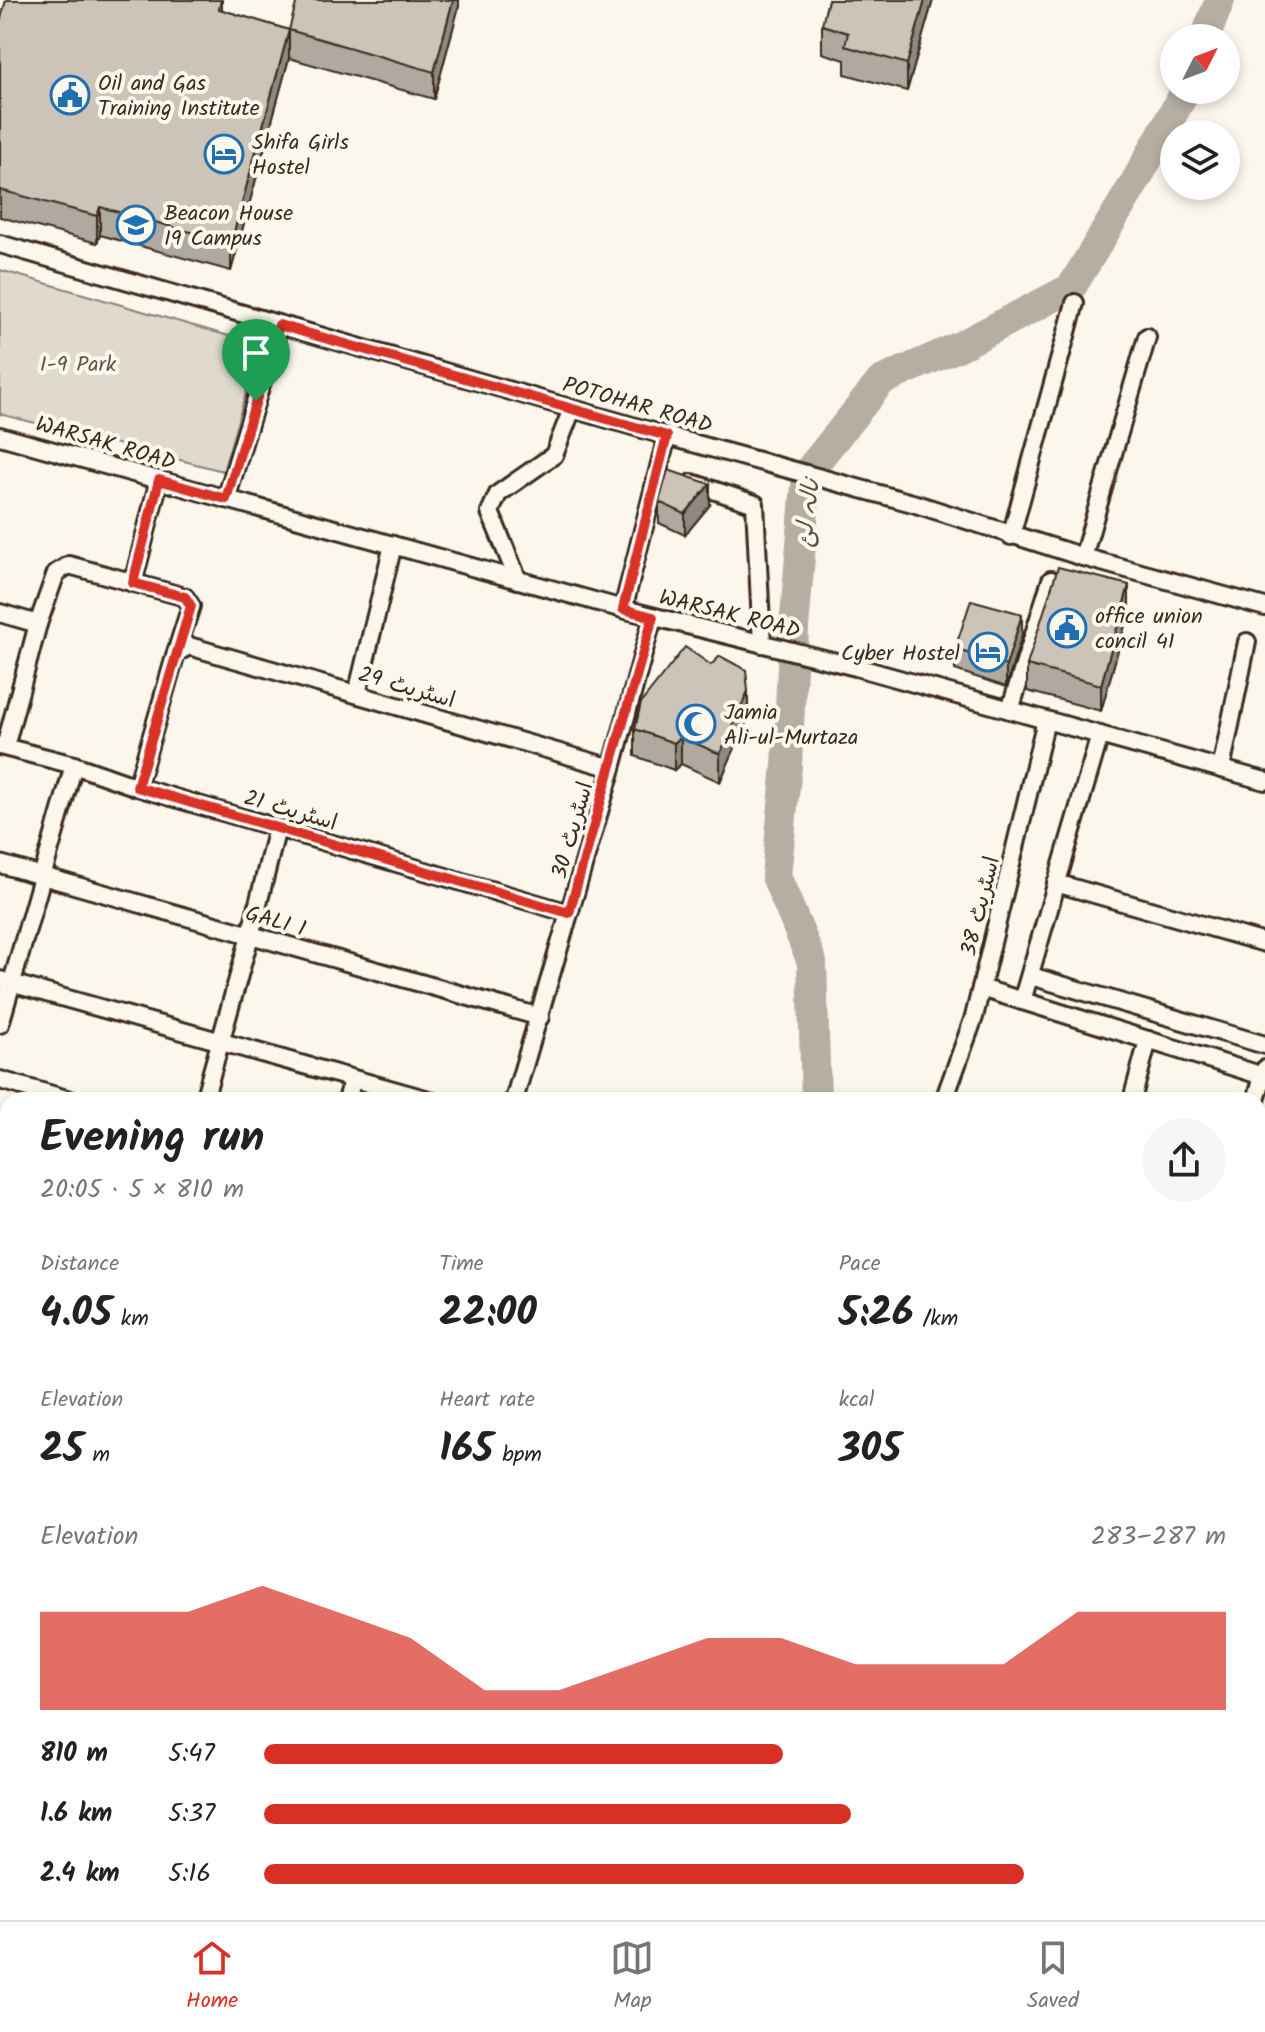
<!DOCTYPE html>
<html lang="en">
<head>
<meta charset="utf-8">
<style>
  :root { --surface:#fff; --page:#f6f6f6; --text:#222; --muted:#767676; --line:#e0e0e0; --accent:#d93025 }
  body { margin:0; font-family:Kalam,"Playpen Sans Arabic",sans-serif; background:var(--page); color:var(--text); height:100vh; display:flex; flex-direction:column; font-size:30px; white-space:nowrap }
  * { box-sizing:border-box; margin:0 }
  p { font-size:26px; color:var(--muted) }
  .icon { flex:none; width:44px; height:44px; fill:none; stroke:currentColor; stroke-width:2; stroke-linecap:round; stroke-linejoin:round }
  .map { position:relative; flex:1; overflow:hidden }
  .sheet { position:absolute; left:0px; top:1092px; width:1266px; height:828px; display:flex; flex-direction:column; background:var(--surface); border-radius:24px 24px 0 0; box-shadow:0 4px 12px #0003 }
  .sheet>* { flex:none }
  .needle { width:52px; rotate:48deg }
  .fabs { position:absolute; left:1160px; top:24px; display:grid; gap:16px }
  .fabs a { display:grid; place-items:center; width:80px; height:80px; border-radius:50%; background:var(--surface); box-shadow:0 4px 12px #0003; font-size:40px }
  .pin { position:absolute; display:grid; place-items:center; width:68px; height:68px; color:#fff; margin:-82px -34px; border-radius:50% 50% 50% 0; rotate:-45deg; box-shadow:0 0 8px #0007 }
  .pin .icon { rotate:45deg }
  .round { display:grid; place-items:center; flex:none; width:84px; height:84px; border-radius:42px; background:var(--page) }
  .summary { display:flex; align-items:center; justify-content:space-between; height:136px; padding:0 40px }
  h1 { font-size:44px; font-weight:700; line-height:60px }
  .figures { display:grid; grid-template-columns:repeat(3,1fr); gap:12px; height:136px; padding:8px 40px }
  .figures div { display:grid; align-content:center }
  .figures b { font-size:40px; font-weight:700 }
  .figures small { font-size:22px; font-weight:400 }
  .figures p { font-size:22px }
  .chart { height:224px; padding:16px 40px }
  .chart p { display:flex; justify-content:space-between }
  .chart svg { width:100%; height:144px; margin-top:8px; fill:var(--accent); opacity:.7 }
  ul { padding:0 40px; list-style:none; font-size:26px }
  li { display:grid; grid-template-columns:128px 96px 1fr; align-items:center; height:60px }
  li i { height:20px; border-radius:10px; background:var(--accent) }
  .dock { display:flex; justify-content:space-around; align-items:center; height:112px; border-top:2px solid var(--line); background:var(--surface); font-size:22px; color:var(--muted) }
  .dock a { display:grid; justify-items:center; gap:4px }
  .dock .selected { color:var(--accent) }
  .map>svg:first-child { display:block }
</style>
</head>
<body>
<div class="map">
<svg width="1265" height="1920" viewBox="0 0 1265 1920">
  <rect width="100%" height="100%" fill="#fbf7ec"/>
  <filter id="ink" filterUnits="userSpaceOnUse"><feTurbulence type="fractalNoise" baseFrequency=".0125" numOctaves="2"/><feDisplacementMap in="SourceGraphic" scale="16" xChannelSelector="R" yChannelSelector="G"/><feConvolveMatrix kernelMatrix="1 2 1 2 8 2 1 2 1" color-interpolation-filters="sRGB"/></filter>
  <g filter="url(#ink)">
    <path fill="#dfd9ce" stroke="#8d8276" stroke-width="2" d="M0 270 260 345 223 471 0 414Z"/>
    <g fill="none" stroke-linecap="round" stroke-linejoin="round">
      <g stroke="#85796d" stroke-width="5">
        <path d="M199 1912 204 1920"/>
        <path d="M292 1912 296 1920"/>
      </g>
      <g stroke="#b6aea2" stroke-width="30">
        <path d="M1205 38 1220 0"/>
        <path d="M816 1100 812 962 776 876 787 765 794 628 807 473 881 381 960 346 1071 288 1134 184 1186 90"/>
        <path d="M0 1913 8 1920"/>
        <path d="M157 1920 169 1912"/>
      </g>
      <defs>
        <g id="minor">
          <path d="M0 244 667 436 916 504 1083 557 1265 607"/>
          <path d="M0 436 623 609 856 667 1265 781"/>
          <path d="M692 483 755 504 762 644"/>
          <path d="M226 499 279 325"/>
          <path d="M1011 536 1075 303"/>
          <path d="M1083 557 1147 337"/>
          <path d="M518 580 490 512 498 494 554 455 572 409"/>
          <path d="M133 583 159 480"/>
          <path d="M623 609 667 436"/>
          <path d="M0 613 38 624"/>
          <path d="M357 694 393 545"/>
          <path d="M1010 710 1051 580"/>
          <path d="M0 746 74 765 137 787 569 913"/>
          <path d="M5 747 38 624 56 573 69 565 185 597 191 606 176 653"/>
          <path d="M1221 769 1247 642"/>
          <path d="M137 787 176 653 189 646 612 768"/>
          <path d="M0 864 540 1017"/>
          <path d="M1056 883 1265 943"/>
          <path d="M1031 976 1265 1045"/>
          <path d="M0 980 429 1100"/>
          <path d="M981 988 1263 1076"/>
          <path d="M1022 1001 1100 735"/>
          <path d="M0 1024 74 765"/>
          <path d="M0 1080 70 1100"/>
          <path d="M204 1100 250 936 277 828"/>
          <path d="M347 1100 353 1079"/>
          <path d="M514 1100 612 768 653 617"/>
          <path d="M944 1100 974 1017 1046 720"/>
          <path d="M1132 1100 1148 1040"/>
          <path d="M1256 1100 1265 1069"/>
          <path d="M0 1187 8 1190"/>
          <path d="M1258 1197 1265 1200"/>
          <path d="M0 1252 8 1258"/>
          <path d="M1258 1320 1265 1322"/>
          <path d="M0 1546 8 1549"/>
          <path d="M0 1627 8 1629"/>
          <path d="M1258 1715 1265 1717"/>
          <path d="M0 1748 8 1729"/>
          <path d="M1258 1868 1265 1870"/>
          <path d="M1010 1912 1039 1920"/>
          <path d="M571 1920 573 1912"/>
          <path d="M731 1920 733 1912"/>
          <path d="M883 1920 886 1912"/>
          <path d="M1095 1920 1097 1912"/>
        </g>
      </defs>
      <use href="#minor" stroke="#3b2a1e" stroke-width="22"/>
      <use href="#minor" stroke="#fbf7ec" stroke-width="16"/>
    </g>
    <g fill="#afa99f" stroke="#3b2a1e" stroke-width="2">
      <path d="M222 0V10L289 30 459 0V6L434 99 289 58 231 271 100 235 97 243 0 217V22Z"/>
      <path d="M828 0H933L907 91 845 74V60L822 53V25Z"/>
      <path d="M659 502 710 505 685 535 659 523Z"/>
      <path d="M1129 611 1101 711 1027 691V665Z"/>
      <path d="M1022 635 1006 687 955 670V649Z"/>
      <path d="M748 718 720 782 681 764 674 770 635 756V729Z"/>
      <path d="M1265 1434V1487L1258 1485V1458Z"/>
      <path d="M1265 1585V1665L1258 1663V1613Z"/>
    </g>
    <g fill="#8f8982" stroke="#3b2a1e" stroke-width="2">
      <path d="M453 0H459V6L434 99V72Z"/>
      <path d="M925 0H933L907 91V64Z"/>
      <path d="M289 30V58L231 271V243Z"/>
      <path d="M100 207V235L97 243V216Z"/>
      <path d="M710 484V505L685 535V514Z"/>
      <path d="M1129 585V611L1101 711V685Z"/>
      <path d="M1022 614V635L1006 687V666Z"/>
      <path d="M748 691V718L720 782V754Z"/>
      <path d="M681 737V764L674 770V743Z"/>
    </g>
    <g fill="#ccc4b9" stroke="#3b2a1e" stroke-width="2">
      <path d="M6 0H221L219 9 289 30 231 243 100 207 97 216 0 190V22Z"/>
      <path d="M297 0H453L434 72 289 30Z"/>
      <path d="M828 0H925L907 64 845 46 848 33 822 25Z"/>
      <path d="M668 470 710 484 685 514 659 502Z"/>
      <path d="M1058 567 1129 585 1101 685 1027 665Z"/>
      <path d="M971 600 1022 614 1006 666 955 649Z"/>
      <path d="M685 647 711 665 720 656 746 670 748 691 720 754 681 737 674 743 635 729 641 703Z"/>
      <path d="M1265 1434V1463L1258 1461Z"/>
      <path d="M1265 1585V1641L1258 1639V1613Z"/>
    </g>
  </g>
  <g fill="none" stroke-linecap="round" stroke-linejoin="round" filter="url(#ink)">
    <defs>
      <path id="route" d="M279 325 667 436 623 609 653 617 569 913 137 787 191 606 185 597 133 583 159 480 226 499Z"/>
    </defs>
    <use href="#route" stroke="#fff" stroke-width="16"/>
    <use href="#route" stroke="#d93025" stroke-width="10"/>
  </g>
  <defs>
    <symbol id="civic-ring" viewBox="-11 -11 22 22"><circle r="9.5" fill="#fbf7ec" stroke="#1f6fb2" stroke-width="1.5"/><path d="M-.6-6.5H3V-4.5H.6V-3L4-1V1h2V6H-6V1h2V-1L-.6-3ZM-1.2 2.5V6h2.4V2.5Z" fill="#1f6fb2"/></symbol>
    <symbol id="hotel-ring" viewBox="-11 -11 22 22"><circle r="9.5" fill="#fbf7ec" stroke="#1f6fb2" stroke-width="1.5"/><path d="M-6-4.5h1.5V1H6V5H4.5V3h-9V5H-6ZM-4 0a1.8 1.8 0 1 1 3.6 0ZM.5 0V-2.5h3Q6-2.5 6 0Z" fill="#1f6fb2"/></symbol>
    <symbol id="school-ring" viewBox="-11 -11 22 22"><circle r="9.5" fill="#fbf7ec" stroke="#1f6fb2" stroke-width="1.5"/><path d="M0-5L7-2L0 1L-7-2ZM-4 1L0 2.5L4 1V4Q0 6-4 4Z" fill="#1f6fb2"/></symbol>
    <symbol id="mosque-ring" viewBox="-11 -11 22 22"><circle r="9.5" fill="#fbf7ec" stroke="#1f6fb2" stroke-width="1.5"/><path d="M3.5-4.9A6 6 0 1 0 3.5 4.9A5 5 0 1 1 3.5-4.9Z" fill="#1f6fb2"/></symbol>
  </defs>
  <g fill-rule="evenodd">
    <use href="#civic-ring" x="48" y="73" width="44" height="44"/>
    <use href="#hotel-ring" x="202" y="132" width="44" height="44"/>
    <use href="#school-ring" x="114" y="203" width="44" height="44"/>
    <use href="#civic-ring" x="1045" y="606" width="44" height="44"/>
    <use href="#hotel-ring" x="966" y="630" width="44" height="44"/>
    <use href="#mosque-ring" x="674" y="702" width="44" height="44"/>
  </g>
  <g text-anchor="middle" stroke-width="8" stroke-linejoin="round" paint-order="stroke">
    <g font-size="22" fill="#3b2a1e" stroke="#fbf7ec" text-anchor="start">
      <text x="98" y="90">Oil and Gas<tspan x="98" dy="25">Training Institute</tspan></text>
      <text x="252" y="149">Shifa Girls<tspan x="252" dy="25">Hostel</tspan></text>
      <text x="164" y="220">Beacon House<tspan x="164" dy="25">I9 Campus</tspan></text>
      <text x="1095" y="623">office union<tspan x="1095" dy="25">concil 41</tspan></text>
      <text x="960" y="660" text-anchor="end">Cyber Hostel</text>
      <text x="724" y="719">Jamia<tspan x="724" dy="25">Ali-ul-Murtaza</tspan></text>
    </g>
    <g font-size="22" fill="#64564a" stroke="#fbf7ec">
      <text x="78" y="371">I-9 Park</text>
    </g>
    <g font-size="22" fill="#3b2a1e" stroke="#fbf7ec">
      <text transform="translate(638 404) rotate(16)" y="8">POTOHAR ROAD</text>
      <text transform="translate(106 442) rotate(16)" y="8">WARSAK ROAD</text>
      <text transform="translate(730 613) rotate(14)" y="8">WARSAK ROAD</text>
      <text transform="translate(407 686) rotate(16)" y="8">اسٹریٹ 29</text>
      <text transform="translate(291 809) rotate(16)" y="8">اسٹریٹ 21</text>
      <text transform="translate(571 830) rotate(-74)" y="8">اسٹریٹ 30</text>
      <text transform="translate(979 906) rotate(-76)" y="8">اسٹریٹ 38</text>
      <text transform="translate(276 920) rotate(16)" y="8">GALI 1</text>
    </g>
    <g font-size="24" font-style="italic" fill="#605246" stroke="#fbf7ec">
      <text transform="translate(807 512) rotate(-83)" y="8">نالہ لئ</text>
    </g>
  </g>
</svg>
<div class="fabs">
<a><svg class="needle" viewBox="-14 -14 28 28"><path d="M0-13l5 13h-10z" fill="#e53935"/><path d="M0 13l5-13h-10z" fill="#767676"/></svg></a>
<a><svg class="icon" aria-label="layers" viewBox="0 0 24 24"><path d="M12 4l9 5-9 5-9-5zM3 14l9 5 9-5"/></svg></a>
</div>
<div class="pin" style="left:256px;top:401px;background:#1e9e55"><svg class="icon" aria-label="arrive" viewBox="0 0 24 24"><path d="M6 21V4h12l-3 4 3 4H6"/></svg></div>
<section class="sheet">
<div class="summary"><div><h1>Evening run</h1><p>20:05 · 5 × 810 m</p></div><a class="round"><svg class="icon" aria-label="share" viewBox="0 0 24 24"><path d="M12 15V3M7 8l5-5 5 5M5 13v7h14v-7"/></svg></a></div>
<div class="figures">
<div><p>Distance</p><b>4.05<small> km</small></b></div>
<div><p>Time</p><b>22:00</b></div>
<div><p>Pace</p><b>5:26<small> /km</small></b></div>
</div>
<div class="figures">
<div><p>Elevation</p><b>25<small> m</small></b></div>
<div><p>Heart rate</p><b>165<small> bpm</small></b></div>
<div><p>kcal</p><b>305</b></div>
</div>
<div class="chart"><p><span>Elevation</span>283–287 m</p>
<svg viewBox="0 0 160 44" preserveAspectRatio="none"><path d="M0 44V14L10 14L20 14L30 6L40 14L50 22L60 38L70 38L80 30L90 22L100 22L110 30L120 30L130 30L140 14L150 14L160 14V44z"/></svg>
</div>
<ul>
<li><b>810 m</b>5:47<i style="width:54%"></i></li>
<li><b>1.6 km</b>5:37<i style="width:61%"></i></li>
<li><b>2.4 km</b>5:16<i style="width:79%"></i></li>
</ul>
</section>
</div>
<nav class="dock">
<a class="selected"><svg class="icon" aria-label="home" viewBox="0 0 24 24"><path d="M3 11l9-7 9 7M6 9v11h12V9"/></svg>Home</a>
<a><svg class="icon" aria-label="map" viewBox="0 0 24 24"><path d="M3 6l6-2 6 2 6-2v14l-6 2-6-2-6 2zM9 4v14M15 6v14"/></svg>Map</a>
<a><svg class="icon" aria-label="saved" viewBox="0 0 24 24"><path d="M7 4h10v16l-5-4-5 4z"/></svg>Saved</a>
</nav>
</body>
</html>
